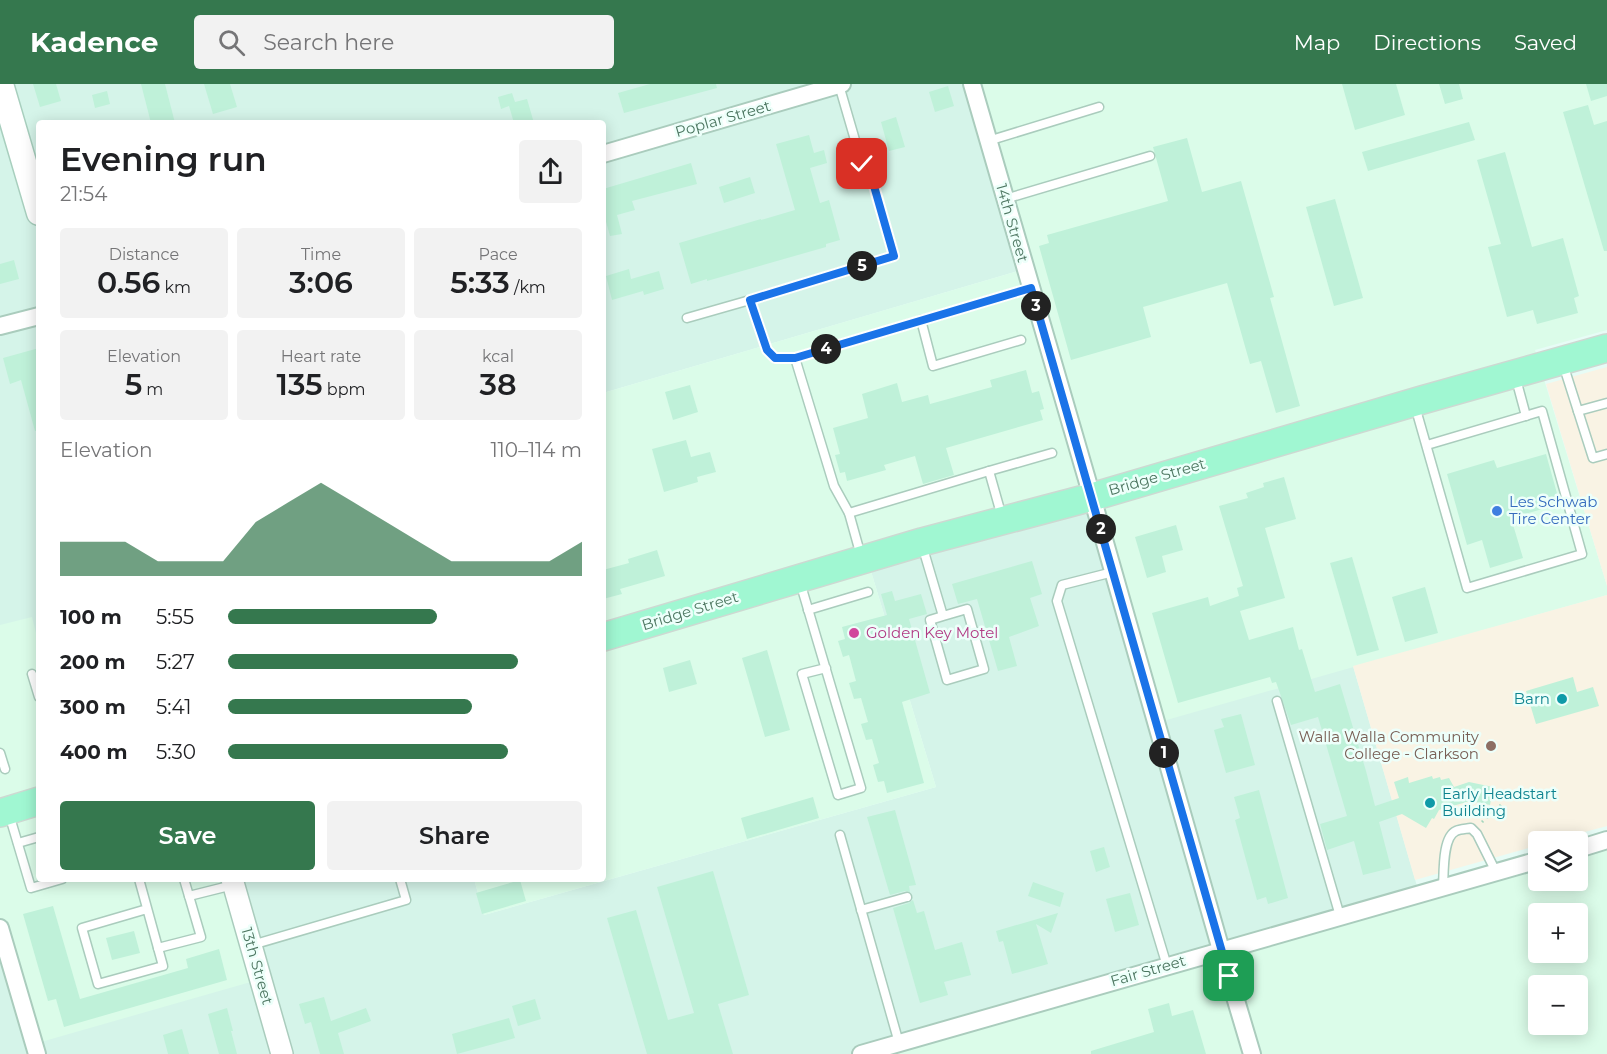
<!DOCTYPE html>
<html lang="en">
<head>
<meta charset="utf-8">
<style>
  :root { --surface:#fff; --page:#f2f2f2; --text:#202124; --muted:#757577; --accent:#35784e }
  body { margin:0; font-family:Montserrat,sans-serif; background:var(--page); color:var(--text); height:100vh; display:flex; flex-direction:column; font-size:22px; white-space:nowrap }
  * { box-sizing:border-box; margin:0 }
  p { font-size:20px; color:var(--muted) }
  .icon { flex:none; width:33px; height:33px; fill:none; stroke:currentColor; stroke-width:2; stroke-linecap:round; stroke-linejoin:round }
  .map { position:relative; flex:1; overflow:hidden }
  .panel { position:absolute; left:36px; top:36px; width:570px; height:762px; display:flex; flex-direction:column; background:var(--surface); border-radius:6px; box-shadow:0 3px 15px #0003 }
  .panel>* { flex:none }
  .controls { position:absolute; left:1528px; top:747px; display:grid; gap:12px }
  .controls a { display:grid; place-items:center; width:60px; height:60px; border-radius:6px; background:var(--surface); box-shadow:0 3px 15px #0003; font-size:30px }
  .pin { position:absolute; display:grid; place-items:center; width:51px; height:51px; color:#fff; margin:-26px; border-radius:12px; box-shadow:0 3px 9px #0006 }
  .km { position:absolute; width:30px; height:30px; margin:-15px; border-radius:50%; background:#222; color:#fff; font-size:16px; line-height:30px; text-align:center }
  .round { display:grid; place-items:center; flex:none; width:63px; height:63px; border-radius:6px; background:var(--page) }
  .head { display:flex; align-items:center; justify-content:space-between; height:102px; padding:0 24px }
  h1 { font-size:33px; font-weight:600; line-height:45px }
  .metrics { display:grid; grid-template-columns:repeat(3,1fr); gap:9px; height:102px; padding:6px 24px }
  .metrics div { display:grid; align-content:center; border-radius:6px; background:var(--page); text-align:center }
  .metrics b { font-size:30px; font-weight:600 }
  .metrics small { font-size:16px; font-weight:400 }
  .metrics p { font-size:16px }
  .chart { height:168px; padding:12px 24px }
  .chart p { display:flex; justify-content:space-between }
  .chart svg { width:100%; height:108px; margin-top:6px; fill:var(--accent); opacity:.7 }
  .button { display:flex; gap:12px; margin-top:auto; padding:12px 24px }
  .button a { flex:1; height:69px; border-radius:6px; background:var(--accent); color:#fff; font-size:24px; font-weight:600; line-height:69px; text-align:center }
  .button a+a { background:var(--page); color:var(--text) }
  ul { padding:0 24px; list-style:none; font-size:20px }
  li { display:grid; grid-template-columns:96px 72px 1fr; align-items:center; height:45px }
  li i { height:15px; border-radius:8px; background:var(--accent) }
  header { display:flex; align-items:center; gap:36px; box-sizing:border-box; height:84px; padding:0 30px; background:var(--accent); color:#fff }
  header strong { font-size:28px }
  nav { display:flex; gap:33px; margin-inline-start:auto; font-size:21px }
  .search { width:420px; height:54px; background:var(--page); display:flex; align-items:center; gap:15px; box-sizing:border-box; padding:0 21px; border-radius:6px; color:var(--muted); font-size:22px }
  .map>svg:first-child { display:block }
</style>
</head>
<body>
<header>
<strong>Kadence</strong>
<div class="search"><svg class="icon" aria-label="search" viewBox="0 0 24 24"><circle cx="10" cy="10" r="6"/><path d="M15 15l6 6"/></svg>Search here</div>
<nav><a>Map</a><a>Directions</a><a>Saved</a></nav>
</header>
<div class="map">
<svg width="1607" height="970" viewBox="0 0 1607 970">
  <rect width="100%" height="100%" fill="#e7fcf6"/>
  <g fill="#d5f4e9">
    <path d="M0 0H972L1025 185 603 309V39H39V717L0 729Z"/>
    <path d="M1092 413 1353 582 1419 809 857 970H0V844L231 795H474L484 831 936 703 867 474Z"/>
  </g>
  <g fill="#dbfce9" fill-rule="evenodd">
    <path d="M972 0H1607V246L1535 266 1607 502V511L1156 639 1092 413 867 474 936 703 484 831 474 795H603V309L1025 185Z"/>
    <path d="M32 533 36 549 39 548V795H232L261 895 34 960 0 844V541Z"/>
    <path d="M1607 761V970H861L1539 779V796H1578V769ZM1539 830H1578V868H1539ZM1539 902H1578V940H1539Z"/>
  </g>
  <g fill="#f9f3e4">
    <path d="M1607 283V502L1546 300Z"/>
    <path d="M1607 511V742L1551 757 1539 758V761L1415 796 1353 582Z"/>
  </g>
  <g fill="#bff1d9">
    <path d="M33 0H56L61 17 40 23Z"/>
    <path d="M141 0H165L175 39H151Z"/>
    <path d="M204 0H230L237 23 213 30Z"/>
    <path d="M650 0H716L717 4 624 29 618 9Z"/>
    <path d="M1342 0H1396L1405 31 1355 46Z"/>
    <path d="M1439 0H1459L1463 15 1445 20Z"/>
    <path d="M1586 0H1607V12L1591 17Z"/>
    <path d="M948 2 954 22 935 28 929 8Z"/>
    <path d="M107 7 110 20 95 24 92 11Z"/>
    <path d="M512 9 515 18 527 15 534 39H514L509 22 501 25 498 13Z"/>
    <path d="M1588 21 1594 41 1607 37V167H1604L1563 28Z"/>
    <path d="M896 33 905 63 889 67 881 38Z"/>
    <path d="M1469 38 1475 56 1368 87 1362 68Z"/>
    <path d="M809 51 814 69 824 66 827 79 810 84 820 119 829 116 840 156 826 160V163L707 197V195L691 200 679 159 761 135V136L795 126 776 60Z"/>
    <path d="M1187 54 1202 108 1241 97 1274 213 1270 214 1300 322 1276 329 1261 277 1250 280 1227 199 1143 223 1151 253 1071 276 1039 162 1049 159 1047 151 1168 117 1153 63Z"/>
    <path d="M1505 68 1532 163 1563 154 1579 212 1574 214 1578 229 1537 240 1533 226 1507 233 1488 163 1501 160 1477 76Z"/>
    <path d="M691 79 697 100 632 117 635 126 617 131 622 150 610 152 603 127V105Z"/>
    <path d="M750 93 755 109 724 119 719 103Z"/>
    <path d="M1335 115 1363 214 1334 222 1306 123Z"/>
    <path d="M14 176 19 195 0 200V180Z"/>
    <path d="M629 185 631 195 659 187 664 205 644 211 643 207 612 216 606 192Z"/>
    <path d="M39 264V346L35 347 21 296 10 300 3 274Z"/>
    <path d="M1026 286 1032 309 1039 307 1044 325 1040 326 1043 336 946 364 954 391 923 400 915 372 884 381 886 386 847 397 845 388 840 389 835 371 840 370 833 344 868 334 862 310 897 299 902 318 928 311 930 320 992 303 990 296Z"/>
    <path d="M690 301 698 328 673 336 665 308Z"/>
    <path d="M686 356 691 373 710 368 716 388 697 393 698 398 664 408 652 365Z"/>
    <path d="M1546 370 1560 420 1511 434 1523 474 1490 484 1482 456 1467 461 1447 390 1494 376 1497 384Z"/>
    <path d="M1284 393 1296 435 1265 444 1285 514 1240 527 1249 556 1293 543 1299 566 1302 565 1315 608 1340 600 1366 687 1375 722 1399 714 1394 698 1408 693 1409 699 1432 692 1433 695 1440 693 1441 696 1449 694 1454 703 1469 698 1493 703 1490 721 1470 717 1439 726 1434 735 1432 734 1426 744 1402 730 1379 738 1391 784 1363 791 1354 757 1327 766 1320 740 1347 732 1318 633 1291 641 1276 598 1272 599 1270 593 1178 619 1152 529 1208 513 1210 522 1239 512 1237 504 1243 502 1219 422 1248 414 1246 409 1264 403 1263 399Z"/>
    <path d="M1176 441 1183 466 1162 472 1166 488 1147 494 1135 453Z"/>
    <path d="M657 466 665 492 620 505 622 510 603 515V486L629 479 628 475Z"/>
    <path d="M1352 473 1379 566 1357 572 1330 479Z"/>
    <path d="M1032 477 1042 510 1030 514 1039 542 1009 553 1017 582 998 587 977 515 958 520 952 500Z"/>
    <path d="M1425 503 1438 549 1405 558 1392 513Z"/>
    <path d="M892 507 895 517 921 510 927 530 909 535 930 609 902 618 924 699 887 709 884 697 878 698 873 681 879 679 872 655 866 656 861 640 868 638 861 614 854 615 849 599 856 597 849 571 843 573 838 557 845 555 842 543 887 531 881 510Z"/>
    <path d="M767 566 790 646 765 653 742 574Z"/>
    <path d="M690 576 697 600 669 608 663 584Z"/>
    <path d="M1573 593 1577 608 1593 603 1599 622 1536 640 1526 607Z"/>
    <path d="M1241 630 1255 681 1226 689 1214 646 1224 643 1221 635Z"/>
    <path d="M1259 706 1288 814 1268 820 1266 813 1257 816 1235 736 1240 734 1234 713Z"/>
    <path d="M813 713 819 734 747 755 741 734Z"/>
    <path d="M895 726 916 801 909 802 910 808 905 807 890 811 867 733Z"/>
    <path d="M1104 763 1110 783 1096 788 1090 767Z"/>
    <path d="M713 787 749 911 718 920 733 970H647L607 834 636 826 668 936 694 929 657 803Z"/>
    <path d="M520 796 526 817 482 830 476 809Z"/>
    <path d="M1033 798 1064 809 1060 823 1028 812Z"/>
    <path d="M1130 809 1139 841 1115 848 1106 815Z"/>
    <path d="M913 816 917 829 924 827 935 866 962 858 971 891 944 898 948 911 920 919 893 824 909 819Z"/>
    <path d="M53 822 80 915 188 884 186 875 219 865 227 896 64 943 56 915 48 917 23 830Z"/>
    <path d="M1058 829 1051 849 1036 840 1048 880 1012 890 1003 857 999 858 996 847Z"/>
    <path d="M134 847 140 869 112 876 106 854Z"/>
    <path d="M324 913 331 937 366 924 371 937 338 949 344 970H320L311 938 305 940 299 920Z"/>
    <path d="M535 915 541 935 518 942 512 922Z"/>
    <path d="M1169 919 1172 932 1193 926 1206 970H1091V967L1154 948 1148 925Z"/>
    <path d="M227 924 233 947H231L237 970H219L208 930Z"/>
    <path d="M509 934 515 954 457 970 452 950Z"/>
    <path d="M182 945 189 970H168L163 951Z"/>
  </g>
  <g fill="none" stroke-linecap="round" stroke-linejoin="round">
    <defs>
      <g id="service">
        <path d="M988 57 1099 23"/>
        <path d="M1005 115 1150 72"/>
        <path d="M750 216 894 172 874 102 862 80 839 1"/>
        <path d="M687 234 750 216 767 266 775 274H795"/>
        <path d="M921 236 933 282 1021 256"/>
        <path d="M1563 280 1593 374 1607 370"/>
        <path d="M1516 295 1526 332"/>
        <path d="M1415 322 1467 504 1582 470 1542 327 1427 361"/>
        <path d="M1578 327 1607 319"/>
        <path d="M989 387 1052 369"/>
        <path d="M849 429 834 402 795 274 1031 204"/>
        <path d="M922 461 943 532 930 536 947 596 984 585 967 525 943 532"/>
        <path d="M861 472 849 429 989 387 1002 433"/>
        <path d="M1113 488 1062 501 1057 517 1167 882"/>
        <path d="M800 498 861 704 838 711 802 590 826 584"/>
        <path d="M808 526 868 508"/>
        <path d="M32 590 39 613"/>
        <path d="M1277 617 1340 832"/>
        <path d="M0 669 5 685"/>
        <path d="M9 730 31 804 62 795"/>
        <path d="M840 751 899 959"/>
        <path d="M18 759 39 753"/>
        <path d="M139 795 163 882 98 900 82 844 147 825"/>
        <path d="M184 795 189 812"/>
        <path d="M1443 803C1444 790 1442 753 1456 747 1460 745 1466 745 1471 744L1477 750 1496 788"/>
        <path d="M861 826 907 813"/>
        <path d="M252 861 406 816 400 795"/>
        <path d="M158 864 201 853 189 812 233 801"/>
      </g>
      <g id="minor">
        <path d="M972 0 1086 392 1221 866 1252 970"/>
        <path d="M603 70 842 0"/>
        <path d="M0 242 39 232"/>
        <path d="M1578 765 1607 756"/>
        <path d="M0 844 37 970"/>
        <path d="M861 970 1539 776"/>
      </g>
      <path id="tertiary" d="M232 795 282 970"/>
      <path id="secondary" d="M1 0 39 129"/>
      <g id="trunk">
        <path d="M603 553 922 458 1092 413 1422 316 1607 264"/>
        <path d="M0 729 39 717"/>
      </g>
    </defs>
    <use href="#service" stroke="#aaccbd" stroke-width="11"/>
    <use href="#minor" stroke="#aaccbd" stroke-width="20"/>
    <use href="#tertiary" stroke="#aaccbd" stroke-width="24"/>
    <use href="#secondary" stroke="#a8cfbe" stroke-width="27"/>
    <use href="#trunk" stroke="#cdd9d2" stroke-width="30"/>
    <path stroke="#a2d6bc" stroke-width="3" stroke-dasharray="1.5 4.5" stroke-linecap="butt" d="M1482 738 1501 721"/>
    <use href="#service" stroke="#fff" stroke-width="8"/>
    <use href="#minor" stroke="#fff" stroke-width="16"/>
    <use href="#tertiary" stroke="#fff" stroke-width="21"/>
    <use href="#secondary" stroke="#fff" stroke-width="24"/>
    <use href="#trunk" stroke="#a0f7d2" stroke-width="27"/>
  </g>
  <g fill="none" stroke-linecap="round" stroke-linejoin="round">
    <defs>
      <path id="route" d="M862 80 874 102 894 172 750 216 767 266 775 274H795L1031 204 1229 892"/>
    </defs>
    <use href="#route" stroke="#fff" stroke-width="12"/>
    <use href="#route" stroke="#1a73e8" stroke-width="8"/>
  </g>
  <circle fill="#3f7fe0" stroke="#edfffa" stroke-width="2" cx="1497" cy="427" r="6"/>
  <circle fill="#d1479c" stroke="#edfffa" stroke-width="2" cx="854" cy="549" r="6"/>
  <g fill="#0f9aa8" stroke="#edfffa" stroke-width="2">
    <circle cx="1562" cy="615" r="6"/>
    <circle cx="1430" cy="719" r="6"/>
  </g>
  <circle fill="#8d6e63" stroke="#edfffa" stroke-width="2" cx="1491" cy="662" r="6"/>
  <g text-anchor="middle" stroke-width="5" stroke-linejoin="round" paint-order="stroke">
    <g font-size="15" fill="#4c7660" stroke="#edfffa">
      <text transform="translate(723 35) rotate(-16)" y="5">Poplar Street</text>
      <text transform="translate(1012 139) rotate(74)" y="5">14th Street</text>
      <text transform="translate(1157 393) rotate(-16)" y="5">Bridge Street</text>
      <text transform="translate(690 527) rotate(-17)" y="5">Bridge Street</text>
      <text transform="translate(257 882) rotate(74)" y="5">13th Street</text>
      <text transform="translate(1148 887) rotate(-16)" y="5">Fair Street</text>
    </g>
    <g font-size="15" fill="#366cbe" stroke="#edfffa" text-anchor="start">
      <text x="1509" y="423">Les Schwab<tspan x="1509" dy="17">Tire Center</tspan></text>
    </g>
    <g font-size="15" fill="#b23c85" stroke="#edfffa" text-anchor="start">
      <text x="866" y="554">Golden Key Motel</text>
    </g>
    <g font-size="15" fill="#0d838f" stroke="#edfffa" text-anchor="end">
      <text x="1550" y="620">Barn</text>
      <text x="1442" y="715" text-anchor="start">Early Headstart<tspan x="1442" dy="17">Building</tspan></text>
    </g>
    <g font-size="15" fill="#785e54" stroke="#edfffa" text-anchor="end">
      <text x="1479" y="658">Walla Walla Community<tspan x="1479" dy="17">College - Clarkson</tspan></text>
    </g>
  </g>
</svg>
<div class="controls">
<a><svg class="icon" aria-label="layers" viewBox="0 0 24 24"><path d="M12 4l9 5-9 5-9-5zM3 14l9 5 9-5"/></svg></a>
<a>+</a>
<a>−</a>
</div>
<div class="pin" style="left:1229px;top:892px;background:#1e9e55"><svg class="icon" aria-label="arrive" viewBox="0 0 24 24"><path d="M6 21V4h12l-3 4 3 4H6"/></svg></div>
<div class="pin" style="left:862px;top:80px;background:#d93025"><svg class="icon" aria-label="check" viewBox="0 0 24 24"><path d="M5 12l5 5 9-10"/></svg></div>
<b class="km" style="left:1164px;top:669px">1</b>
<b class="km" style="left:1101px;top:445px">2</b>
<b class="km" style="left:1036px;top:222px">3</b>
<b class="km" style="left:826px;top:265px">4</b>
<b class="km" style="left:862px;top:182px">5</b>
<section class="panel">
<div class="head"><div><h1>Evening run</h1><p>21:54</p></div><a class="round"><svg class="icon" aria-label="share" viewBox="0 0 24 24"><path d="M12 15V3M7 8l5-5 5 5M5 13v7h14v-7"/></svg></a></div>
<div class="metrics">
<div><p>Distance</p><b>0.56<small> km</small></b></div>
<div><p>Time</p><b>3:06</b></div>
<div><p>Pace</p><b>5:33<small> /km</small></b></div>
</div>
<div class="metrics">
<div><p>Elevation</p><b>5<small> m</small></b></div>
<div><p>Heart rate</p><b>135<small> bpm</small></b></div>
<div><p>kcal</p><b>38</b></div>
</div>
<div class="chart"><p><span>Elevation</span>110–114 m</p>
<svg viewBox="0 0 160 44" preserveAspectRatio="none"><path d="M0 44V30L10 30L20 30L30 38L40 38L50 38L60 22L70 14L80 6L90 14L100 22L110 30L120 38L130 38L140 38L150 38L160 30V44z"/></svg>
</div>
<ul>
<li><b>100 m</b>5:55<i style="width:59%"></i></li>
<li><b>200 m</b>5:27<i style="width:82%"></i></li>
<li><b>300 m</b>5:41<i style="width:69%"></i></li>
<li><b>400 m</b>5:30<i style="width:79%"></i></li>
</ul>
<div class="button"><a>Save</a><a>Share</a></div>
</section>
</div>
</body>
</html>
